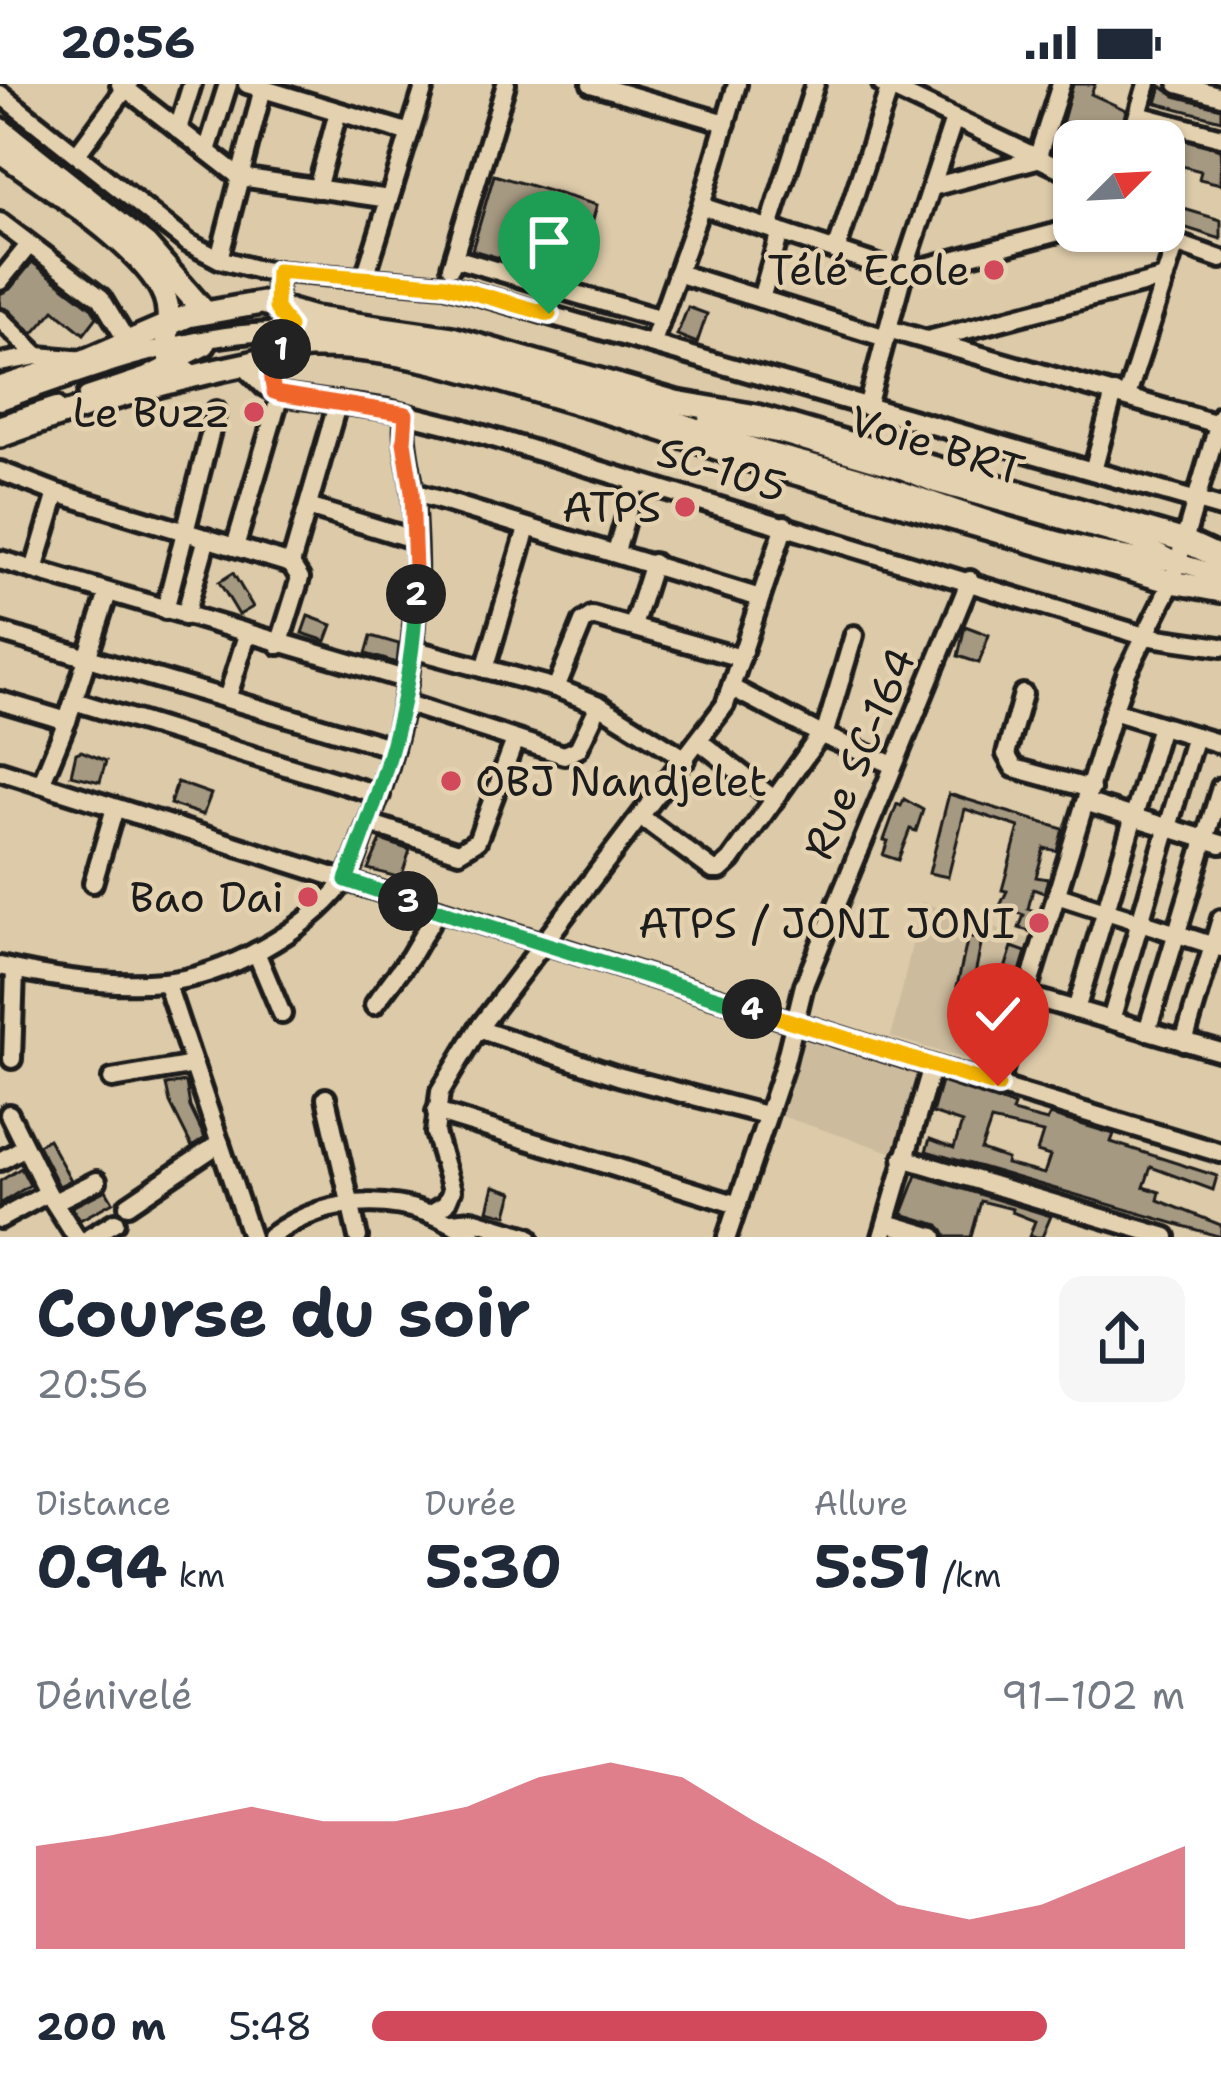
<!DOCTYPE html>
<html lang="fr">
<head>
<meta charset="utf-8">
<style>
  :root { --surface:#fff; --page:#f6f6f7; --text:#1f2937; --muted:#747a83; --accent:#d1495b }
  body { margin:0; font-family:"Shantell Sans",sans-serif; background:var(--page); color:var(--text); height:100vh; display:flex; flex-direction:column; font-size:45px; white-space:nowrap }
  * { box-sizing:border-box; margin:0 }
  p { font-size:39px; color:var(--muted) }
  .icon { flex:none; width:66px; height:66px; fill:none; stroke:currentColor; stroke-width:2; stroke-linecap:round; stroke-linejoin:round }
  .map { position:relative; height:1153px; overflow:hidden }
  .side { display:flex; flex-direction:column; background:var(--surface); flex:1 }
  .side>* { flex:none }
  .needle { width:78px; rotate:66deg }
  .tools { position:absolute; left:1053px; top:36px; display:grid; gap:24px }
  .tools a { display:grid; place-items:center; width:132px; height:132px; border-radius:24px; background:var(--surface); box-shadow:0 3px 9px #0004; font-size:60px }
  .pin { position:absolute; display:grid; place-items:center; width:102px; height:102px; color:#fff; margin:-123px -51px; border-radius:50% 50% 50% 0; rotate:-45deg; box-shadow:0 0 12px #0007 }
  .pin .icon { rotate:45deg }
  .km { position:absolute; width:60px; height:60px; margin:-30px; border-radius:50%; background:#222; color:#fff; font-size:33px; line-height:60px; text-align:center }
  .round { display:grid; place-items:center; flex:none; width:126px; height:126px; border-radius:24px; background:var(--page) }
  .summary { display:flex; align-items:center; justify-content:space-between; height:204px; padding:0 36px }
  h1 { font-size:66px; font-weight:700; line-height:90px }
  .metrics { display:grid; grid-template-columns:repeat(3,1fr); gap:18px; height:204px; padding:12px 36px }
  .metrics div { display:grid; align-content:center }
  .metrics b { font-size:60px; font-weight:700 }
  .metrics small { font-size:33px; font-weight:400 }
  .metrics p { font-size:33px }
  .chart { height:336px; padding:24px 36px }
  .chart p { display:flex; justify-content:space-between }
  .chart svg { width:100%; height:216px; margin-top:12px; fill:var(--accent); opacity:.7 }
  ul { padding:0 36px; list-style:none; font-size:39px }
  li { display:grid; grid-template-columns:192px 144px 1fr; align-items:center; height:90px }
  li i { height:30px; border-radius:15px; background:var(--accent) }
  .status { display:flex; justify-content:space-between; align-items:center; height:84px; padding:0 60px; background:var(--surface); direction:ltr }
  .status svg { height:33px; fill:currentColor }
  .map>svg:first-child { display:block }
</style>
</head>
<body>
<div class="status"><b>20:56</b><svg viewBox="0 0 49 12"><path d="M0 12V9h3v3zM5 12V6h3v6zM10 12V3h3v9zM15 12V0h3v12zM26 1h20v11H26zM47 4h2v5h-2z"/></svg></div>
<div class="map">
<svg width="1221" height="1153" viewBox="0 0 1221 1153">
  <rect width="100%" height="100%" fill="#dccaa9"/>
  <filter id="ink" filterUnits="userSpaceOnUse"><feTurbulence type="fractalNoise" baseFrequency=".00833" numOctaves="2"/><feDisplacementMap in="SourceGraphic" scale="24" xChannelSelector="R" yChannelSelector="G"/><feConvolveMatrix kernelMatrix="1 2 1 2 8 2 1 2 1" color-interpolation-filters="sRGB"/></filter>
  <g filter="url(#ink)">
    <g fill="#ccbb9d">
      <path d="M922 818 1035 857 997 984 891 953Z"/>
      <path d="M799 945 927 988 900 1071 772 1029Z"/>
    </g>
    <g fill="#a69982" stroke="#1c1c1c" stroke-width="3" fill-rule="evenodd">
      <path d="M1073 0H1095L1091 10 1126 26 1118 57H1089L1091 49 1062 40Z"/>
      <path d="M1161 2 1175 12 1221 24V36L1156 19Z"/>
      <path d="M1146 46 1221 65V100L1199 95 1201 87 1182 82 1181 88 1164 83V57H1144Z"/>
      <path d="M494 91 597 121 576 196 472 166Z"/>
      <path d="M1164 119 1221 136V155L1164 137Z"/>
      <path d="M32 178 92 224 97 233 84 250 54 226 33 250 9 226 0 223V210L10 205Z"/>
      <path d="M688 223 707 230 697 259 677 251Z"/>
      <path d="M233 489 253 523 239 531 219 498Z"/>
      <path d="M308 532 332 541 326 557 302 549Z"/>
      <path d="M965 542 989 551 979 579 958 572Z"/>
      <path d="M371 552 399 560 397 579 366 570Z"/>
      <path d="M81 667 106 677 100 698 71 691 76 669Z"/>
      <path d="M177 698 211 710 203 731 170 720Z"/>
      <path d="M949 710 1063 745 1057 767 1044 764 1036 793 1048 795 1044 809 1033 805 1028 825 1038 828 1032 848 1019 844 1024 831 1000 822 1007 807 1002 806 1019 743 965 725 948 793 929 789Z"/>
      <path d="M904 715 923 726 916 747 910 745 898 776 883 771 888 757 884 756 897 720 901 722Z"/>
      <path d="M381 756 410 766 401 794 368 785Z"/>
      <path d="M968 853 982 856 972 905 957 902Z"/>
      <path d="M1012 863 1026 868 992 978 974 972 977 962 980 963Z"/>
      <path d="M186 998 190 1023 205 1054 192 1063 170 1019 166 1001Z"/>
      <path d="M941 998 1014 1022 1012 1028 1047 1037 1050 1031 1114 1050 1111 1058 1217 1092 1213 1106 1151 1083 1144 1103 1160 1108 1158 1116 1221 1141V1153L926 1067 930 1055 954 1064 962 1039 932 1029ZM991 1037 1043 1049 1037 1068 1050 1072 1044 1090 1006 1080 1007 1075 981 1066Z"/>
      <path d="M48 1055 71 1096 59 1102 38 1061Z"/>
      <path d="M21 1084 30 1101 0 1120V1097Z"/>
      <path d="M917 1091 1051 1132 1042 1153H1029L1035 1137 1012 1128 1013 1125 981 1117 971 1153H946L939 1141 902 1130Z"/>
      <path d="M494 1102 513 1108 507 1131 488 1126Z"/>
      <path d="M106 1106 113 1118 80 1136 72 1123Z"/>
    </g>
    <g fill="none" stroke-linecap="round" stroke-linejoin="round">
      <defs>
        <g id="minor">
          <path d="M120 0 240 93 389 115"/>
          <path d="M247 0 410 49"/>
          <path d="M591 0 726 39"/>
          <path d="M882 0 1074 91"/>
          <path d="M1178 0 1221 12"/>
          <path d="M0 10 188 159 219 175 259 186 445 201 1221 424"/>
          <path d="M1138 31 1221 53"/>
          <path d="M178 45 192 0"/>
          <path d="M1130 57 1147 0"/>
          <path d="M207 67 228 0"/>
          <path d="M77 70 129 0"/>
          <path d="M932 103 1037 75 1061 0"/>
          <path d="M317 105 338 28"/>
          <path d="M701 122 903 189 1074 144"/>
          <path d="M0 138 101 214 128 259"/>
          <path d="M769 144 815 0"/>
          <path d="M1141 147 1221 175"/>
          <path d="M836 167 890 3"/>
          <path d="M454 174 661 235"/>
          <path d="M219 175 263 4"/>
          <path d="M451 183 506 0"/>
          <path d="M677 189 886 254"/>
          <path d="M365 193 425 0"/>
          <path d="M0 197 29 161"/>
          <path d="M761 215 780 148"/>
          <path d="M276 223 277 187"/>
          <path d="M0 235 38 272"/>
          <path d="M888 245 1218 340"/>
          <path d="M928 256 1165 194"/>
          <path d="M653 258 701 122 737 0"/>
          <path d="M0 279 38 272 85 276"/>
          <path d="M243 281 264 302 280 311 389 326 454 342 1144 552 1221 563"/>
          <path d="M87 312 147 292 206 262"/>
          <path d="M1127 312 1176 159"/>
          <path d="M0 317C82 288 167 256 254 249 423 235 592 308 748 361 797 377 848 386 896 404 983 435 1085 471 1177 478"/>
          <path d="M867 323 903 189 954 35"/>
          <path d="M707 337 782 351 899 385 936 400 1137 457 1177 478 1221 491"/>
          <path d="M0 340 56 322"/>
          <path d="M0 387 57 409 291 480 300 494 279 561"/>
          <path d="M1093 387 1114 309"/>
          <path d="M413 408 760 514"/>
          <path d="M308 423 413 455"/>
          <path d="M235 463 280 311"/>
          <path d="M616 468 636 397"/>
          <path d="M0 476 408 596"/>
          <path d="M291 480 338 318"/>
          <path d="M34 486 57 409"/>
          <path d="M165 526 216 327"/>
          <path d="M185 532 207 454"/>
          <path d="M633 542 653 479"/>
          <path d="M0 548 393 664"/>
          <path d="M412 565 556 604 599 621 686 675"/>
          <path d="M485 585 527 444"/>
          <path d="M556 604 583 538 592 532 741 574"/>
          <path d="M732 604 824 652 893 681"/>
          <path d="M1023 610 1006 670 1014 684 1091 705"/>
          <path d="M227 615 247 551"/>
          <path d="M0 617 67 637"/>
          <path d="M74 617 380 711"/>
          <path d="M404 619 564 671 578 665 599 621"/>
          <path d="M1113 627 1221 660"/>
          <path d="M824 652 854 551"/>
          <path d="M699 657 774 715"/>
          <path d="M0 687 932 982 1221 1069"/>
          <path d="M41 700 67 637 108 509"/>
          <path d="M1088 719 1221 760"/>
          <path d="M641 733 713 786H720L731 776 821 650"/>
          <path d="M369 739 459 768 477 757 515 656"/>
          <path d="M93 799 115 724"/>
          <path d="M1059 812 1221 864"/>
          <path d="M256 868 282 930"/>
          <path d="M0 882C52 894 109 903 163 898 223 893 306 848 342 800 353 786 358 766 364 750 397 671 414 588 416 502 417 473 415 441 413 411 411 383 401 359 406 330"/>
          <path d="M166 898 251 1153"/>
          <path d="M1028 912 1221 968"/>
          <path d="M374 921 410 873 437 827"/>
          <path d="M1076 926 1161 642"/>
          <path d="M1111 936 1195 652"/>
          <path d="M478 945 621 993 766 1031"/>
          <path d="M1147 947 1221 703"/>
          <path d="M1184 958 1221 835"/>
          <path d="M12 975 15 886"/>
          <path d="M112 995 194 981"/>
          <path d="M998 1002 1113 627 1127 588 1172 498 1221 331"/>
          <path d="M326 1014 358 1153"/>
          <path d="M436 1028 738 1121"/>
          <path d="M9 1030 48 1109 76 1153"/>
          <path d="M903 1074 1166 1153"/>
          <path d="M0 1077 25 1063"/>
          <path d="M54 1118 97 1097"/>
          <path d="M128 1121 220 1059"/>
          <path d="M431 1129 446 1120 452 1106 435 1049 440 1008 478 945 725 621 785 441"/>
          <path d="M0 1135 48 1109"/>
          <path d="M452 1138 472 1136 528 1153"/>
          <path d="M887 1139 934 1153"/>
          <path d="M90 1153 115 1138"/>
          <path d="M270 1153C332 1107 411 1109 474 1153"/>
          <path d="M727 1153 784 982 804 901 970 496"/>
          <path d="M882 1153 932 982"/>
        </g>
        <g id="major">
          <path d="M0 45 146 161 204 227"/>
          <path d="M0 67C44 100 147 164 165 213 173 235 163 254 170 276L190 291"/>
          <path d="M0 304 86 276 188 232 262 219 314 234 452 254 676 318 757 332 1182 456 1221 474"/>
          <path d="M0 352C81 323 163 297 247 280 268 275 287 264 309 263 389 261 468 286 543 309 611 329 678 349 744 374L1172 498 1221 507"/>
        </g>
      </defs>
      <use href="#minor" stroke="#1c1c1c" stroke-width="26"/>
      <use href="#major" stroke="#1c1c1c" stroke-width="30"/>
      <use href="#minor" stroke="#e4d1af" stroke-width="16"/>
      <use href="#major" stroke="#e4d1af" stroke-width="21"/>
    </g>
  </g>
  <g fill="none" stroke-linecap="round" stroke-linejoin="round" filter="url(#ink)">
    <defs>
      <path id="split-1" d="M281 265 289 243 276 224 277 187 446 201 549 230"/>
      <path id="split-2" d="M281 265C270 278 270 291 274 308L280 310 406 330 404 358 412 408 416 510"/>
      <path id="split-3" d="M408 817 346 796C383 703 413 611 416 510"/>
      <path id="split-4" d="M408 817 752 925"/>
      <path id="split-5" d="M752 925 998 1002"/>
    </defs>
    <use href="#split-1" stroke="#fff" stroke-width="24"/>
    <use href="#split-2" stroke="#fff" stroke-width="24"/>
    <use href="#split-3" stroke="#fff" stroke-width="24"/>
    <use href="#split-4" stroke="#fff" stroke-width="24"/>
    <use href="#split-5" stroke="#fff" stroke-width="24"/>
    <use href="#split-1" stroke="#f5b400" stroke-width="15"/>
    <use href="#split-2" stroke="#f0652b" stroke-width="15"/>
    <use href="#split-3" stroke="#22a559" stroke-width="15"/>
    <use href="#split-4" stroke="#22a559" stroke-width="15"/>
    <use href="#split-5" stroke="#f5b400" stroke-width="15"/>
  </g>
  <g fill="#d1495b" stroke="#e4d1af" stroke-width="4.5">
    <circle cx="994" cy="186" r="12"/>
    <circle cx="254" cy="328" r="12"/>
    <circle cx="685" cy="423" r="12"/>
    <circle cx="451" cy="697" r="12"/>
    <circle cx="308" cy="813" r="12"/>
    <circle cx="1039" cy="839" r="12"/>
  </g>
  <g text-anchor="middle" stroke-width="9" stroke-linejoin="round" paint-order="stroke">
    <g font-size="42" fill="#1c1c1c" stroke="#e4d1af" text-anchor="end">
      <text x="970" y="201">Télé Ecole</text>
      <text x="230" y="343">Le Buzz</text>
      <text x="661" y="438">ATPS</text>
      <text x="475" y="712" text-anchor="start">OBJ Nandjelet</text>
      <text x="284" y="828">Bao Dai</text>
      <text x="1015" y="854">ATPS / JONI JONI</text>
    </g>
    <g font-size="42" fill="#1c1c1c" stroke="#e4d1af">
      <text transform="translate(937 361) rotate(17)" y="15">Voie BRT</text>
      <text transform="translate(722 385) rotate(17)" y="15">SC-105</text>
      <text transform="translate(859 669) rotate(-67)" y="15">Rue SC-164</text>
    </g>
  </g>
</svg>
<div class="tools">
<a><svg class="needle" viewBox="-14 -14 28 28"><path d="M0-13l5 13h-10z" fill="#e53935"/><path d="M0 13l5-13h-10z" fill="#747a83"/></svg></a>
</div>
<div class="pin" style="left:549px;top:230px;background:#1e9e55"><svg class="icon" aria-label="arrive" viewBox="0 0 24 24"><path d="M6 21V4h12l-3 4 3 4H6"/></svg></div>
<div class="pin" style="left:998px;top:1002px;background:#d93025"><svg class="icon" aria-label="check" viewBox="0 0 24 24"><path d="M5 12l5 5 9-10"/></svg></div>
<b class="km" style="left:281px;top:265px">1</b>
<b class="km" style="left:416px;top:510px">2</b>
<b class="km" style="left:408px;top:817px">3</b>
<b class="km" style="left:752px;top:925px">4</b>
</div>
<section class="side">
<div class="summary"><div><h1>Course du soir</h1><p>20:56</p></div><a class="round"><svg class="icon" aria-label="share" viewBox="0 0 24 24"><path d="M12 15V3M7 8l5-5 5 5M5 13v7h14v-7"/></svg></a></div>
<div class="metrics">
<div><p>Distance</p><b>0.94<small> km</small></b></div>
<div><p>Durée</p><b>5:30</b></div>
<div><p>Allure</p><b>5:51<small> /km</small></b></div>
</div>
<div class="chart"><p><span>Dénivelé</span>91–102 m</p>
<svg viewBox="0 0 160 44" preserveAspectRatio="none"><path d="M0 44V23L10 21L20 18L30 15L40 18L50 18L60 15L70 9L80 6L90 9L100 18L110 26L120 35L130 38L140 35L150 29L160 23V44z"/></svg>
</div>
<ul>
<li><b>200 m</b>5:48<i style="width:83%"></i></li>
</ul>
</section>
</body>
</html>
